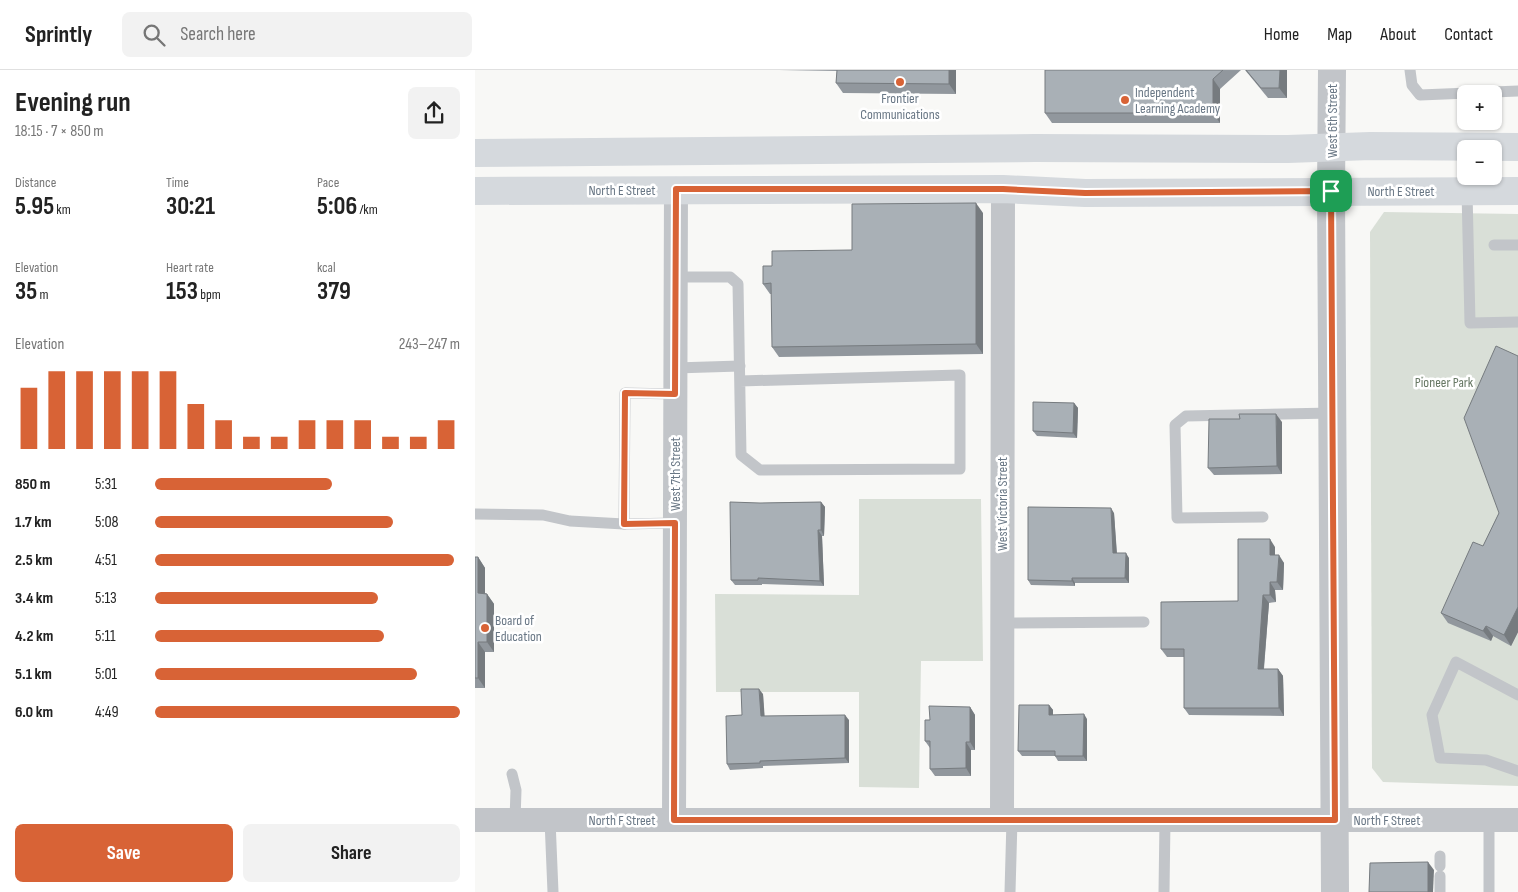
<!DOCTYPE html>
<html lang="en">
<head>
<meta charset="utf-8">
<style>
  :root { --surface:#fff; --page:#f2f2f2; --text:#222; --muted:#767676; --line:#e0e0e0; --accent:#d86336 }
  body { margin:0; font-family:"Sofia Sans Condensed",sans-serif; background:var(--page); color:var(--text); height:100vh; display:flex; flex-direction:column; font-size:19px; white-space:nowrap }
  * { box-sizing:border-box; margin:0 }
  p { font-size:16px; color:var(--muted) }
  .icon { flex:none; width:28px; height:28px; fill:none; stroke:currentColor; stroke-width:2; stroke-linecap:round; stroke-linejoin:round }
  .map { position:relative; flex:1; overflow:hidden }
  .sheet { display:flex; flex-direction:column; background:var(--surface); width:475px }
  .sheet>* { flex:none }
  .fabs { position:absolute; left:982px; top:15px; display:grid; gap:10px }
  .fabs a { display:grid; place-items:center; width:45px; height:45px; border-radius:8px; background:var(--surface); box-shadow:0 1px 4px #0004; font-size:25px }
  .pin { position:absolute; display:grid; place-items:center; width:42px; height:42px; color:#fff; margin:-21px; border-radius:10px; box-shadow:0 2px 8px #0006 }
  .round { display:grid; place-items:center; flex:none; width:52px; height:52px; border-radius:8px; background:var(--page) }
  .head { display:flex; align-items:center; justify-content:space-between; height:85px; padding:0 15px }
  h1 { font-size:28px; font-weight:700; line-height:38px }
  .metrics { display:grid; grid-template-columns:repeat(3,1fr); gap:8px; height:85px; padding:5px 15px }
  .metrics div { display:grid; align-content:center }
  .metrics b { font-size:25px; font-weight:700 }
  .metrics small { font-size:14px; font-weight:400 }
  .metrics p { font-size:14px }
  .chart { height:140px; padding:10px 15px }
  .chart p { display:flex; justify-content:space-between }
  .chart svg { width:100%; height:90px; margin-top:5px; stroke:var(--accent); stroke-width:6 }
  .button { display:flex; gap:10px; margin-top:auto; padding:10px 15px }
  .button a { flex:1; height:58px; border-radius:8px; background:var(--accent); color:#fff; font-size:20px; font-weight:700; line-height:58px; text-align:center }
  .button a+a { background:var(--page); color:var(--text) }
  ul { padding:0 15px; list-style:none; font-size:16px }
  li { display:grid; grid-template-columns:80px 60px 1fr; align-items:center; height:38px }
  li i { height:12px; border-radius:6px; background:var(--accent) }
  header { display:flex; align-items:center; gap:30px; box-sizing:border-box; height:70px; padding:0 25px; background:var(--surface); border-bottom:1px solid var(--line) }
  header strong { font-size:24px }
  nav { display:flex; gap:28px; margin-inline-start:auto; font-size:18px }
  .search { width:350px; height:45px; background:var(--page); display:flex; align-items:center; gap:12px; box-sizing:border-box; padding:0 18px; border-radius:8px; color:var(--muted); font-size:19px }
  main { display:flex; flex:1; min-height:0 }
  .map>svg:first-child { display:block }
</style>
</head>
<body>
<header>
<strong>Sprintly</strong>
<div class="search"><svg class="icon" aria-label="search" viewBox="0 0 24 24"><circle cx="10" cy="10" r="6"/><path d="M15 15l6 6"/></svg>Search here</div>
<nav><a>Home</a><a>Map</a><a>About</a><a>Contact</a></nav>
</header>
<main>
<section class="sheet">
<div class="head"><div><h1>Evening run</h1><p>18:15 · 7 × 850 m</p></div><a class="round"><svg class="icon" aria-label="share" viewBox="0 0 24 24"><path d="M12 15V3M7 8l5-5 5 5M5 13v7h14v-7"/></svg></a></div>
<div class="metrics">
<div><p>Distance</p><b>5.95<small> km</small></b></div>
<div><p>Time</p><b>30:21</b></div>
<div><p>Pace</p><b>5:06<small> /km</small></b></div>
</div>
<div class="metrics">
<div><p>Elevation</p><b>35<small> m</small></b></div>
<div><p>Heart rate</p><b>153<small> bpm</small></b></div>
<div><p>kcal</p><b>379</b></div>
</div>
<div class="chart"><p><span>Elevation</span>243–247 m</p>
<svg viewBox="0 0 160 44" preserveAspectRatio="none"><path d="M5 44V14M15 44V6M25 44V6M35 44V6M45 44V6M55 44V6M65 44V22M75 44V30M85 44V38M95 44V38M105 44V30M115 44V30M125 44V30M135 44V38M145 44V38M155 44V30"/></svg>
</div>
<ul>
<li><b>850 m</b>5:31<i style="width:58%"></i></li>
<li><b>1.7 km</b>5:08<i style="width:78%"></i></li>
<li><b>2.5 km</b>4:51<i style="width:98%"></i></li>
<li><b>3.4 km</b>5:13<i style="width:73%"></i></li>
<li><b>4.2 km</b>5:11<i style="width:75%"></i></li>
<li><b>5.1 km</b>5:01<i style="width:86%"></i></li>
<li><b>6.0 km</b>4:49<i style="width:100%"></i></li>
</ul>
<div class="button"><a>Save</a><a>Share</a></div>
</section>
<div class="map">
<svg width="1043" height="822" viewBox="0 0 1043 822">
  <rect width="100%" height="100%" fill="#f8f8f6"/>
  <g fill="#d9dfd7">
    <path d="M909 142 1043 144V716L908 712 897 698 895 162Z"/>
    <path d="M384 429H506L508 591H446L444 718 384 717V622H241L240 524 384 525Z"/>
  </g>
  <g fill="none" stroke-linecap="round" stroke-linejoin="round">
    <g stroke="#c2c5c9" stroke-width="11">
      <path d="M935 0 937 15 945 25 1043 21"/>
      <path d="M992 121 995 253 1043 252"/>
      <path d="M1019 175H1043"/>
      <path d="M200 207H255L263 214 266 385 285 400 485 399V305L265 311"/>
      <path d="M200 298 265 296"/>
      <path d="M0 444 68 445 95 451 149 454 200 453"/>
      <path d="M788 447 702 448 700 355 711 346 857 343"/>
      <path d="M149 454 150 323 200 324"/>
      <path d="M527 553 669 552"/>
      <path d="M1043 625 981 592 957 645 965 688 1011 690 1043 701"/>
      <path d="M37 704 41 720 40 750"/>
      <path d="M75 750 78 822"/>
      <path d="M965 786V796"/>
      <path d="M535 822 537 750"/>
      <path d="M689 822 690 750"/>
      <path d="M965 822V806"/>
      <path d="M1014 822V750"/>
    </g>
    <g stroke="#c2c5c9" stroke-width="24">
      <path d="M0 750H1043"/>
      <path d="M199 750 201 119"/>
      <path d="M527 750 528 119"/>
    </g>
    <path stroke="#c2c5c9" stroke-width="28" d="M857 0 856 121 860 822"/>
    <g stroke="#d5d9dd" stroke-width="28">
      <path d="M0 83 560 78 813 79 895 76 1043 77"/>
      <path d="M0 121 528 119 610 123 1043 121"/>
    </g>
  </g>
  <g fill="#91979d">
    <path d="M304 0H481V24L368 23 361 13 362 1Z"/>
    <path d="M570 0H766L745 19V53H577L570 43Z"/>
    <path d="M770 0H812V28H793Z"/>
    <path d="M508 143V284L304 287 297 277V224H295L288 214 297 196 377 180Z"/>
    <path d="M1043 286V562L1036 576 1018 566 1016 571 973 553 966 543 1008 476 1024 443Z"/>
    <path d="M599 333 603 338 602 368 562 366 558 361Z"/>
    <path d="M807 352V404L739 405 733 398Z"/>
    <path d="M346 432 350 437 349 466H347L349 516 287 514V515H260L256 510 285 433Z"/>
    <path d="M639 443 642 483 654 488V513H600V516L556 515 553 510Z"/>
    <path d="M800 477V485L809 493 808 520H800L801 532 794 533 789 599H803L808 606 809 646 714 645 709 638V587H692L686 579 763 531Z"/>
    <path d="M0 487H3L10 498V523L12 524 19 534V582H10V618H0Z"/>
    <path d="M288 624 289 646 374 650V693L288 696V698L255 700 252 694 267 645Z"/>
    <path d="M574 635 578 640V645L612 649V691H583L580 686H547L543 681Z"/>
    <path d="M495 637 500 645V680H496V706H460L455 699V678L450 671 455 650Z"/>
  </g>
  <g fill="#767b7f">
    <path d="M474 0H481V24L474 14Z"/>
    <path d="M805 0H812V28L804 18Z"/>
    <path d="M738 9 745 19V53L738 43Z"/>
    <path d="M501 133 508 143V284L501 274Z"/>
    <path d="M599 333 603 338 602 368 598 363Z"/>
    <path d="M801 344 807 352V404L802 396Z"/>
    <path d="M346 432 350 437 349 466 346 460Z"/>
    <path d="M636 438 639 443 642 488 638 483Z"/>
    <path d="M343 460 347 466 349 516 345 511Z"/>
    <path d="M795 469 800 477V493L795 485Z"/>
    <path d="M651 483 654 488V513L650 508Z"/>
    <path d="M804 485 809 493 808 520 802 512Z"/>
    <path d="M3 487 10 498V533L3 523Z"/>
    <path d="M597 508 600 513V516L597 511Z"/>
    <path d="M795 512 800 520 801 532 795 525Z"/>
    <path d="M12 524 19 534V582L12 572Z"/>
    <path d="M788 525 794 533 788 607 783 599Z"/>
    <path d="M1043 537V562L1036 576 1029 565Z"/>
    <path d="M1011 556 1018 566 1016 571 1008 561Z"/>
    <path d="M3 572 10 582V618L3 608Z"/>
    <path d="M803 599 808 606 809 646 804 638Z"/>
    <path d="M284 619 288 624 290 651 286 646Z"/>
    <path d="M574 635 578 640V650L574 645Z"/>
    <path d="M495 637 500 645V680L495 672Z"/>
    <path d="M609 644 612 649V691L608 686Z"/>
    <path d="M370 645 374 650V693L370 688Z"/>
    <path d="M491 672 496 680V706L491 698Z"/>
    <path d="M953 792 959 800 958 822H953Z"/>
  </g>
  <g fill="#a9b0b6" stroke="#767b7f">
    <path d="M362 0H474V14L361 13Z"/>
    <path d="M570 0H748L738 9V43H570Z"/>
    <path d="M771 0H805L804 18H786Z"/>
    <path d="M501 133V274L297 277 296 213 288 214V196H297V181L377 180V134Z"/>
    <path d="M1021 276 1043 286V537L1029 565 1011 556 1008 561 966 543 998 472 1008 476 1024 443 989 348Z"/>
    <path d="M558 332 599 333 598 363 558 361Z"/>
    <path d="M764 344H801L802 396 733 398 734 349H765Z"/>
    <path d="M255 432 285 433 346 432V460H343L345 511 283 508V510H256Z"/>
    <path d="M553 437 636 438 638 483H651L650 508H597V511L553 510Z"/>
    <path d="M763 469H795V485H804L802 512H795V525H788L783 599H803L804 638H709V579H686V532L763 531Z"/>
    <path d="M0 487H3V523L12 524V572H3V608H0Z"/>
    <path d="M266 619H284L286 646 370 645V688L285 691V693L252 694 251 646 267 645Z"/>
    <path d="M544 635H574V645L609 644 608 686H580V681H543Z"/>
    <path d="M454 636 495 637V672H491V698L455 699V671H450V650H455Z"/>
    <path d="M953 792V822H894L895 793Z"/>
  </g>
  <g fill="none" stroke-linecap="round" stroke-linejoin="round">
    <defs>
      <path id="route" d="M201 119H528L610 123 856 121 860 750H199L200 453 149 454 150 323 200 324Z"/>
    </defs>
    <use href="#route" stroke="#fff" stroke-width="10"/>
    <use href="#route" stroke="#d86336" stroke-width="6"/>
  </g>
  <g fill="#d86336" stroke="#fff" stroke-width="2">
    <circle cx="425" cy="12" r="5"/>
    <circle cx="650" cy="30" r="5"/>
    <circle cx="10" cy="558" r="5"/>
  </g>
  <g text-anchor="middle" stroke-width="5" stroke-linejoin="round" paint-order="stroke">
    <g font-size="14" fill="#697785" stroke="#fff" text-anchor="start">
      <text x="660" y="27">Independent<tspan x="660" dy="16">Learning Academy</tspan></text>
      <text x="425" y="33" text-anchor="middle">Frontier<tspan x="425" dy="16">Communications</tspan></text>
      <text x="20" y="555">Board of<tspan x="20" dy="16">Education</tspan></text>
    </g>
    <g font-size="14" fill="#697785" stroke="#fff">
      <text transform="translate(857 51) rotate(-90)" y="5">West 6th Street</text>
      <text x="147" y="125">North E Street</text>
      <text x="926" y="126">North E Street</text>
      <text transform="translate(200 404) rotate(-90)" y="5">West 7th Street</text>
      <text transform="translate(527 434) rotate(-90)" y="5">West Victoria Street</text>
      <text x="147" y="755">North F Street</text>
      <text x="912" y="755">North F Street</text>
    </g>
    <g font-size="14" fill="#667763" stroke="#fff">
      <text x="969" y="317">Pioneer Park</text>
    </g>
  </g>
</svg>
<div class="fabs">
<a>+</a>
<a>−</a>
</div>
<div class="pin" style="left:856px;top:121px;background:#1e9e55"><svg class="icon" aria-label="arrive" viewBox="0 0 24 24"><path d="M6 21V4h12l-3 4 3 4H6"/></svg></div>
</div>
</main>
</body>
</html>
